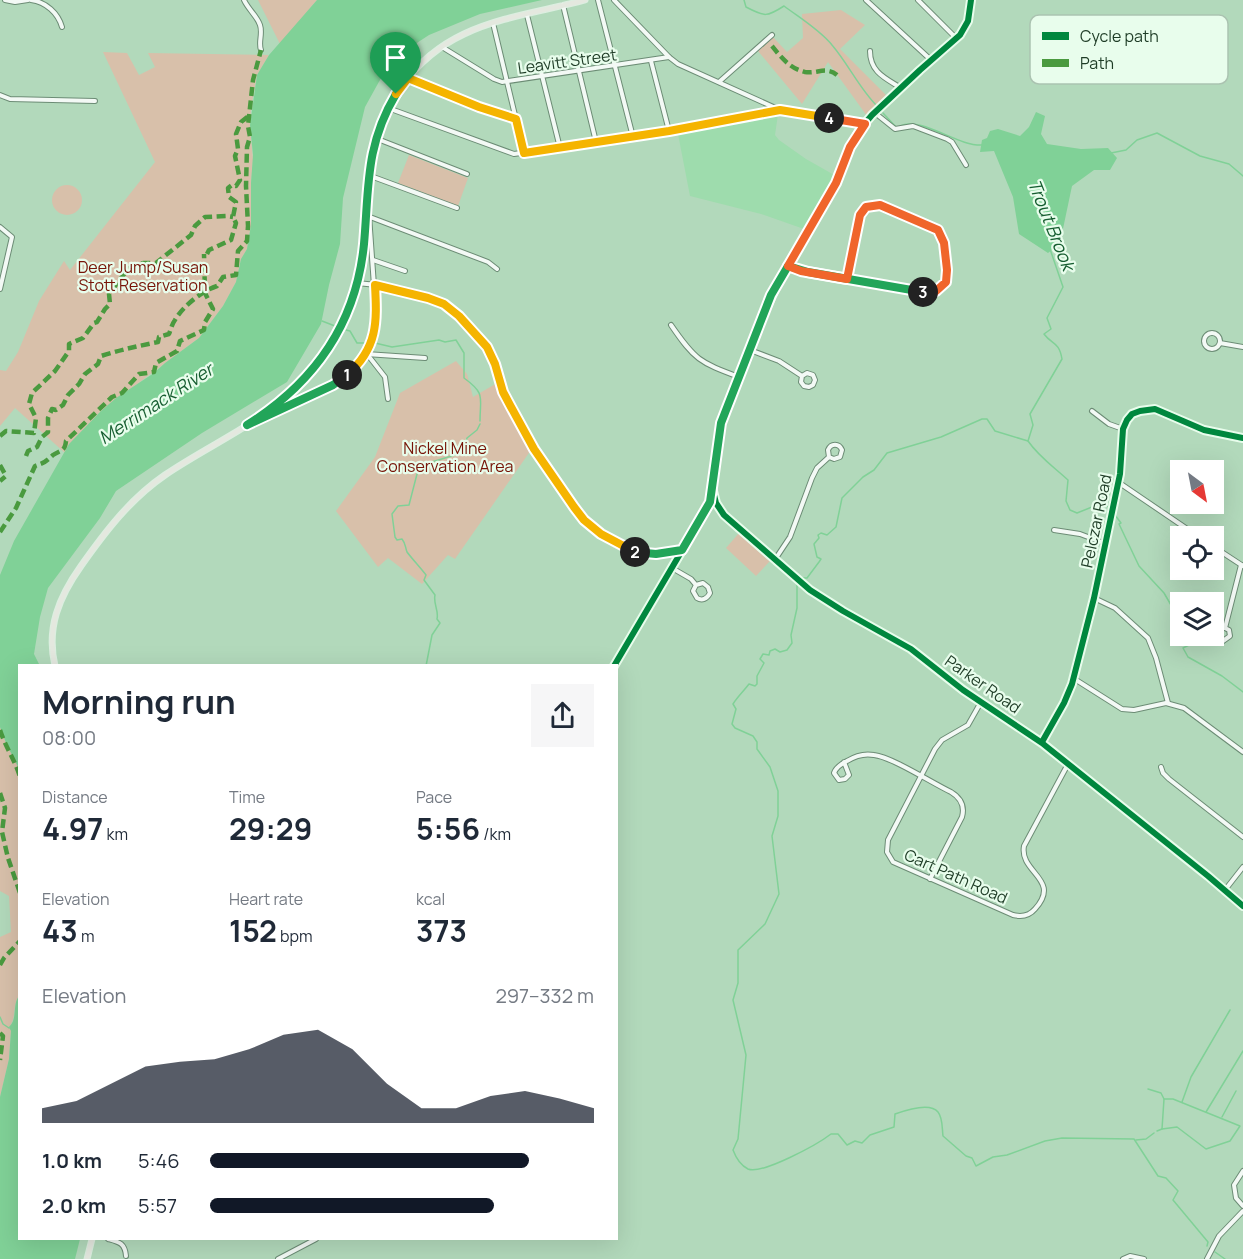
<!DOCTYPE html>
<html lang="en">
<head>
<meta charset="utf-8">
<style>
  :root { --surface:#fff; --page:#f6f6f7; --text:#1f2937; --muted:#747a83; --accent:#111827 }
  body { margin:0; font-family:Manrope,sans-serif; background:var(--page); color:var(--text); height:100vh; display:flex; flex-direction:column; font-size:22px; white-space:nowrap }
  * { box-sizing:border-box; margin:0 }
  p { font-size:20px; color:var(--muted) }
  .icon { flex:none; width:33px; height:33px; fill:none; stroke:currentColor; stroke-width:2; stroke-linecap:round; stroke-linejoin:round }
  .map { position:relative; flex:1; overflow:hidden }
  .panel { position:absolute; left:18px; top:664px; width:600px; height:576px; display:flex; flex-direction:column; background:var(--surface); border-radius:0px; box-shadow:0 6px 24px #0002 }
  .panel>* { flex:none }
  .needle { width:39px; rotate:148deg }
  .controls { position:absolute; left:1170px; top:460px; display:grid; gap:12px }
  .controls a { display:grid; place-items:center; width:54px; height:54px; border-radius:0px; background:var(--surface); box-shadow:0 6px 24px #0002; font-size:30px }
  .pin { position:absolute; display:grid; place-items:center; width:51px; height:51px; color:#fff; margin:-62px -26px; border-radius:50% 50% 50% 0; rotate:-45deg; box-shadow:0 0 6px #0007 }
  .pin .icon { rotate:45deg }
  .km { position:absolute; width:30px; height:30px; margin:-15px; border-radius:50%; background:#222; color:#fff; font-size:16px; line-height:30px; text-align:center }
  .round { display:grid; place-items:center; flex:none; width:63px; height:63px; border-radius:0px; background:var(--page) }
  .summary { display:flex; align-items:center; justify-content:space-between; height:102px; padding:0 24px }
  h1 { font-size:33px; font-weight:700; line-height:45px }
  .figures { display:grid; grid-template-columns:repeat(3,1fr); gap:9px; height:102px; padding:6px 24px }
  .figures div { display:grid; align-content:center }
  .figures b { font-size:30px; font-weight:700 }
  .figures small { font-size:16px; font-weight:400 }
  .figures p { font-size:16px }
  .chart { height:168px; padding:12px 24px }
  .chart p { display:flex; justify-content:space-between }
  .chart svg { width:100%; height:108px; margin-top:6px; fill:var(--accent); opacity:.7 }
  ul { padding:0 24px; list-style:none; font-size:20px }
  li { display:grid; grid-template-columns:96px 72px 1fr; align-items:center; height:45px }
  li i { height:15px; border-radius:8px; background:var(--accent) }
  .map>svg:first-child { display:block }
</style>
</head>
<body>
<div class="map">
<svg width="1243" height="1259" viewBox="0 0 1243 1259">
  <rect width="100%" height="100%" fill="#b2d9bb"/>
  <path fill="#9edcad" d="M778 114 775 135 779 140 806 159 836 176 804 229 761 214 690 196 678 134Z"/>
  <g fill="#d8c0aa">
    <path d="M258 0H317L280 44Z"/>
    <path d="M841 10 865 25 840 49 888 97 867 116 828 62 802 104 758 51 773 37 787 52 803 38 802 14Z"/>
    <path d="M103 52 127 53 139 75 155 67 148 53 269 55 257 75 251 108 250 127 253 160 251 183V225L247 249 241 259 236 282 223 306 199 338 101 411 70 444 65 453 15 408 0 426V370L6 371 18 352 39 301 64 261 70 270 155 162Z"/>
    <path d="M409 155 468 178 458 206 398 183Z"/>
    <circle cx="67" cy="200" r="15"/>
    <path d="M456 361 467 374 473 397 497 383 503 400 531 450 455 559 448 555 422 584 388 558 378 567 336 511 375 457 400 393Z"/>
    <path d="M739 533 770 561 756 576 726 548Z"/>
    <path d="M0 727 6 743 20 769 19 996C12 1005 17 1018 9 1027L11 1030 9 1059 0 1097V937L11 932 9 896 0 891Z"/>
  </g>
  <g fill="#80d197">
    <path d="M317 0H542L480 14 429 35 391 60 365 107 343 198 340 244 329 285 321 324 287 382 202 433 116 491 100 518 48 588 40 617 34 654 40 666H20L19 769 6 743 0 727V575L14 541 69 444 101 411 116 398 154 373 165 363 199 338 223 306 236 282 241 259 247 249 251 225V183L253 155 250 125 257 75 269 55Z"/>
    <path d="M1036 112 1045 116 1041 134 1047 144 1081 149 1108 148 1117 158 1110 170H1094L1072 186 1060 243 1048 253 1019 234 1013 197 994 151 980 152 982 140 987 138 990 131 998 129 1020 136 1029 127Z"/>
    <path d="M19 996 20 1239H80L75 1259H0V1097L9 1059 11 1031 9 1027C18 1019 12 1005 19 996Z"/>
  </g>
  <g fill="none" stroke-linecap="round" stroke-linejoin="round">
    <g stroke="#80d197" stroke-width="1.5">
      <path d="M744 0 746 7C765 17 767 17 784 6 800 18 820 30 832 45 849 65 859 88 877 106"/>
      <path d="M883 113 896 127"/>
      <path d="M900 126C923 116 957 147 983 145"/>
      <path d="M1111 153 1126 150 1137 140 1157 133 1200 156 1229 164 1243 176"/>
      <path d="M1050 249 1063 287 1047 318 1051 329 1044 334C1052 345 1059 341 1062 359L1030 414 1033 425 1028 441C1039 457 1054 467 1068 480L1066 501 1070 510 1077 513 1102 503 1109 507"/>
      <path d="M322 321 335 326"/>
      <path d="M346 330 350 331 357 343H367"/>
      <path d="M375 343 392 347 439 340 445 342 456 340 464 353V378C486 394 480 397 480 421"/>
      <path d="M1115 515 1121 523 1119 524 1139 566 1164 593 1171 605 1180 612"/>
      <path d="M801 578H807L819 562 821 559 817 557 814 544 819 538 818 535 821 533 827 535 836 527 842 498 863 477 874 470 887 453 941 437 982 419H987L995 431 1028 441"/>
      <path d="M797 584V608L791 635 792 643 787 650 780 652 775 649 770 651 769 655 763 654 760 659 764 663 757 676V684L755 686 749 684C743 692 738 696 733 704L736 709 732 724 735 728 753 736 757 742V749L770 767 778 791V816L772 836 779 894 765 924 738 950V983L733 1000 746 1055 738 1139 733 1150C736 1158 740 1165 748 1169 762 1175 818 1144 831 1134H838L847 1145 855 1141 862 1143 870 1135 894 1127 895 1114C906 1110 930 1102 938 1112 943 1118 942 1129 943 1136L966 1156 972 1158 976 1166 993 1157 1007 1155 1045 1141 1062 1138 1134 1139 1158 1176 1166 1178 1178 1191 1173 1200 1208 1242 1207 1246"/>
      <path d="M1196 636 1193 643 1183 648 1188 657 1222 676 1243 692"/>
      <path d="M426 666 432 635 440 623 437 619C439 610 433 604 435 595L424 580 426 575C423 571 409 555 407 552 405 547 406 544 402 539L397 540 395 537 392 514 398 506 409 505 417 474 425 464 455 455 464 447 467 438 477 430 480 424"/>
      <path d="M0 1017 3 1024 9 1028"/>
      <path d="M1148 1089 1161 1093 1164 1099 1162 1129 1157 1131"/>
      <path d="M1182 1102 1191 1077 1230 1010"/>
      <path d="M1206 1112 1243 1051"/>
      <path d="M1222 1117 1236 1091"/>
      <path d="M1162 1129 1177 1127 1206 1149 1230 1141 1240 1126 1173 1099H1164"/>
      <path d="M1136 1140 1146 1139 1154 1133"/>
      <path d="M1215 1252 1225 1259"/>
    </g>
    <defs>
      <g id="minor">
        <path d="M5 0 15 2 28 0"/>
        <path d="M31 0C46 2 58 13 62 27"/>
        <path d="M244 0C248 9 257 16 260 25 263 34 258 42 261 50"/>
        <path d="M598 0 633 137"/>
        <path d="M614 0 669 57 678 64 780 110 865 124"/>
        <path d="M866 0 931 60"/>
        <path d="M918 0 957 39"/>
        <path d="M563 5 596 142"/>
        <path d="M527 15 560 148"/>
        <path d="M493 23 524 153"/>
        <path d="M442 47 494 79 502 82 669 57"/>
        <path d="M870 51C870 72 885 78 901 88"/>
        <path d="M651 61 669 131"/>
        <path d="M408 78 479 107 516 119"/>
        <path d="M719 82 772 35"/>
        <path d="M0 95 10 99 95 101"/>
        <path d="M388 108 514 154 669 131 780 110"/>
        <path d="M875 113 895 129 913 126 947 139 952 142 966 165"/>
        <path d="M375 138 467 174"/>
        <path d="M368 175 457 208"/>
        <path d="M370 217 488 262 497 269"/>
        <path d="M0 227 12 237 0 289"/>
        <path d="M373 260 405 271"/>
        <path d="M788 266 808 272 924 292C934 292 944 289 947 278L944 243 938 230 885 207 875 205 866 207 860 215 847 279"/>
        <path d="M357 283C382 285 434 294 453 310 469 324 488 344 495 364 499 374 500 385 505 395 528 443 581 540 636 553 651 556 667 552 682 550"/>
        <path d="M671 325C695 360 699 362 739 377"/>
        <circle cx="1212" cy="341" r="8"/>
        <path d="M1220 343 1243 347"/>
        <path d="M750 350 779 361 802 376 801 382 804 386 809 387 813 385 815 380 813 375 807 373 802 376"/>
        <path d="M366 354 425 358"/>
        <path d="M367 354 385 377 388 399"/>
        <path d="M1092 411 1109 424 1123 429"/>
        <path d="M261 418 338 382 355 368 367 352 373 338 376 314 368 201"/>
        <path d="M1118 482 1199 537"/>
        <path d="M713 495 716 503 724 515 810 590 843 611 911 649 963 690 1042 743 1208 876 1243 906"/>
        <path d="M1054 530 1080 534 1104 543"/>
        <path d="M1214 547 1243 566"/>
        <path d="M774 561 790 537 812 478 817 468 829 457 834 459 840 457 842 450C839 443 831 443 828 450L829 457"/>
        <path d="M672 568 691 579 696 585 693 591 697 598C702 601 707 599 710 593L708 587 703 583 696 585"/>
        <path d="M1094 598 1115 608 1148 638 1156 658 1168 703"/>
        <path d="M1225 628 1229 630 1230 636 1223 641 1219 639 1217 633 1221 628H1225L1241 565"/>
        <path d="M614 666 710 503 721 423 760 322 777 285 836 183 850 147 861 128 872 115 920 70 960 35 968 21 971 0"/>
        <path d="M1073 678 1122 709 1134 710 1166 703 1184 708 1243 752"/>
        <path d="M981 702 968 725 942 740 935 749 888 840 887 852 893 862 1013 915C1021 917 1029 916 1035 909 1062 879 1019 873 1024 846L1068 764"/>
        <path d="M1042 742 1064 703 1072 684 1094 598 1120 474 1123 429 1127 420 1132 414 1140 411 1155 409 1204 430 1243 438"/>
        <path d="M844 762 849 775 845 779 839 780 834 773C836 767 841 764 847 761 855 756 864 753 874 755 892 757 932 783 951 792 961 798 965 806 962 817L930 879"/>
        <path d="M1161 767 1163 773 1169 779 1243 837"/>
        <path d="M1225 890 1243 867"/>
        <path d="M1243 1171 1234 1185 1236 1198 1243 1206"/>
        <path d="M108 1239C119 1242 125 1243 126 1256"/>
        <path d="M278 1259 316 1239"/>
        <path d="M1123 1259 1130 1256 1144 1259"/>
        <path d="M1207 1259 1219 1236 1243 1211"/>
      </g>
      <g id="major">
        <path d="M55 666C46 628 59 597 81 566 105 532 130 499 165 475 215 441 274 418 313 371 337 342 353 307 360 271 367 234 364 196 370 160 379 106 415 57 464 34 502 16 545 11 585 0"/>
        <path d="M87 1259 92 1239"/>
      </g>
    </defs>
    <use href="#minor" stroke="#6c8c75" stroke-width="6"/>
    <use href="#major" stroke="#dceee0" stroke-width="7"/>
    <use href="#minor" stroke="#f3f9f5" stroke-width="4"/>
    <use href="#major" stroke="#e4e8df" stroke-width="4.5"/>
    <g stroke="#4a9a3f" stroke-width="4.5" stroke-dasharray="9 4.5" stroke-linecap="butt">
      <path d="M772 46C780 56 790 69 805 72 817 74 826 66 837 75"/>
      <path d="M207 254 209 250 231 240 236 223 233 217 236 202 229 197 228 188 232 185 236 186 240 180 235 156 238 149 236 134 241 122 250 115"/>
      <path d="M0 436 6 431 34 433 36 418 29 404 32 393 55 371 69 351V344L83 338 94 323 97 322 105 309 110 304 109 294 128 269 143 263H156L191 235 195 226 205 217 226 216 233 217"/>
      <path d="M26 456 28 451 37 447 42 437 48 432V418L52 409 56 410 63 405 68 395 79 384 85 374 98 364 101 356C120 350 138 346 158 342L159 337 169 334C171 329 172 324 175 320 183 306 202 291 217 286L223 277 236 275 238 251 247 241 248 226 246 186 247 147 250 137 248 126 253 80 261 50"/>
      <path d="M0 465 6 476 0 481"/>
      <path d="M0 532 16 508 35 466C46 462 44 463 53 455 60 450 65 452 66 441L112 397 122 393 139 374 154 372 156 363 177 351 180 341 204 330 205 322 213 309 205 293 204 254"/>
      <path d="M0 730C5 746 15 760 20 777"/>
      <path d="M0 793 5 808 2 832 8 858 20 893"/>
      <path d="M0 965 4 958 20 941"/>
      <path d="M0 1033 3 1036 0 1060"/>
    </g>
    <defs>
      <g id="cycleway">
        <path d="M713 491 716 503 724 515 810 590 843 611 911 649 963 690 1042 743 1208 876 1243 906"/>
        <path d="M614 666 710 503 721 423 760 322 777 285 836 183 850 147 861 128 872 115 920 70 960 35 968 21 971 0"/>
        <path d="M1042 742 1064 703 1072 684 1094 598 1120 474 1123 429 1127 420 1132 414 1140 411 1155 409 1204 430 1243 438"/>
      </g>
    </defs>
    <use href="#cycleway" stroke="#e8fdec" stroke-width="10"/>
    <use href="#cycleway" stroke="#00873e" stroke-width="6"/>
  </g>
  <g fill="none" stroke-linecap="round" stroke-linejoin="round">
    <defs>
      <path id="split-1" d="M347 375 333 385 247 425C314 383 356 325 364 244 369 188 365 146 396 94"/>
      <path id="split-2" d="M347 375C378 348 377 322 375 285L428 298 444 304 459 316 487 347 495 364 503 392 511 407 534 449 574 507 584 520 601 534 635 552"/>
      <path id="split-3" d="M635 552 656 554 682 550 710 502 721 423 771 295 788 266 808 272 923 292"/>
      <path id="split-4" d="M829 118 865 124 850 147 836 183 788 266 801 271 847 279 860 215 866 207 880 205 938 230 944 243 947 270 946 282 936 291 923 292"/>
      <path id="split-5" d="M396 94 408 78 479 107 516 119 524 153 669 131 780 110 829 118"/>
    </defs>
    <use href="#split-1" stroke="#fff" stroke-width="12"/>
    <use href="#split-2" stroke="#fff" stroke-width="12"/>
    <use href="#split-3" stroke="#fff" stroke-width="12"/>
    <use href="#split-4" stroke="#fff" stroke-width="12"/>
    <use href="#split-5" stroke="#fff" stroke-width="12"/>
    <use href="#split-1" stroke="#22a559" stroke-width="8"/>
    <use href="#split-2" stroke="#f5b400" stroke-width="8"/>
    <use href="#split-3" stroke="#22a559" stroke-width="8"/>
    <use href="#split-4" stroke="#f0652b" stroke-width="8"/>
    <use href="#split-5" stroke="#f5b400" stroke-width="8"/>
  </g>
  <g text-anchor="middle" stroke-width="4.5" stroke-linejoin="round" paint-order="stroke">
    <g font-size="16" fill="#1e3c26" stroke="#e8fdec">
      <text transform="translate(567 61) rotate(-8)" y="6">Leavitt Street</text>
      <text transform="translate(1096 521) rotate(-78)" y="6">Pelczar Road</text>
      <text transform="translate(983 684) rotate(35)" y="6">Parker Road</text>
      <text transform="translate(956 876) rotate(24)" y="6">Cart Path Road</text>
    </g>
    <g font-size="16" fill="#771407" stroke="#e8fdec">
      <text x="143" y="273">Deer Jump/Susan<tspan x="143" dy="18">Stott Reservation</tspan></text>
      <text x="445" y="454">Nickel Mine<tspan x="445" dy="18">Conservation Area</tspan></text>
    </g>
    <g font-size="18" font-style="italic" fill="#175e31" stroke="#e8fdec">
      <text transform="translate(1051 225) rotate(68)" y="6">Trout Brook</text>
      <text transform="translate(156 404) rotate(-33)" y="6">Merrimack River</text>
    </g>
  </g>
  <rect x="1030" y="15" width="198" height="69" rx="9" fill="#e8fdec" stroke="#abc3b1" stroke-width="1.5"/>
  <rect x="1042" y="32" width="27" height="8" fill="#00873e"/>
  <rect x="1042" y="59" width="27" height="8" fill="#4a9a3f"/>
  <g font-size="16" fill="#1e3c26">
    <text x="1080" y="42">Cycle path</text>
    <text x="1080" y="69">Path</text>
  </g>
</svg>
<div class="controls">
<a><svg class="needle" viewBox="-14 -14 28 28"><path d="M0-13l5 13h-10z" fill="#e53935"/><path d="M0 13l5-13h-10z" fill="#747a83"/></svg></a>
<a><svg class="icon" aria-label="locate" viewBox="0 0 24 24"><circle cx="12" cy="12" r="6"/><path d="M12 2v4M12 18v4M2 12h4M18 12h4"/></svg></a>
<a><svg class="icon" aria-label="layers" viewBox="0 0 24 24"><path d="M12 4l9 5-9 5-9-5zM3 14l9 5 9-5"/></svg></a>
</div>
<div class="pin" style="left:396px;top:94px;background:#1e9e55"><svg class="icon" aria-label="arrive" viewBox="0 0 24 24"><path d="M6 21V4h12l-3 4 3 4H6"/></svg></div>
<b class="km" style="left:347px;top:375px">1</b>
<b class="km" style="left:635px;top:552px">2</b>
<b class="km" style="left:923px;top:292px">3</b>
<b class="km" style="left:829px;top:118px">4</b>
<section class="panel">
<div class="summary"><div><h1>Morning run</h1><p>08:00</p></div><a class="round"><svg class="icon" aria-label="share" viewBox="0 0 24 24"><path d="M12 15V3M7 8l5-5 5 5M5 13v7h14v-7"/></svg></a></div>
<div class="figures">
<div><p>Distance</p><b>4.97<small> km</small></b></div>
<div><p>Time</p><b>29:29</b></div>
<div><p>Pace</p><b>5:56<small> /km</small></b></div>
</div>
<div class="figures">
<div><p>Elevation</p><b>43<small> m</small></b></div>
<div><p>Heart rate</p><b>152<small> bpm</small></b></div>
<div><p>kcal</p><b>373</b></div>
</div>
<div class="chart"><p><span>Elevation</span>297–332 m</p>
<svg viewBox="0 0 160 44" preserveAspectRatio="none"><path d="M0 44V38L10 35L20 28L30 21L40 19L50 18L60 14L70 8L80 6L90 14L100 28L110 38L120 38L130 33L140 31L150 34L160 38V44z"/></svg>
</div>
<ul>
<li><b>1.0 km</b>5:46<i style="width:83%"></i></li>
<li><b>2.0 km</b>5:57<i style="width:74%"></i></li>
</ul>
</section>
</div>
</body>
</html>
